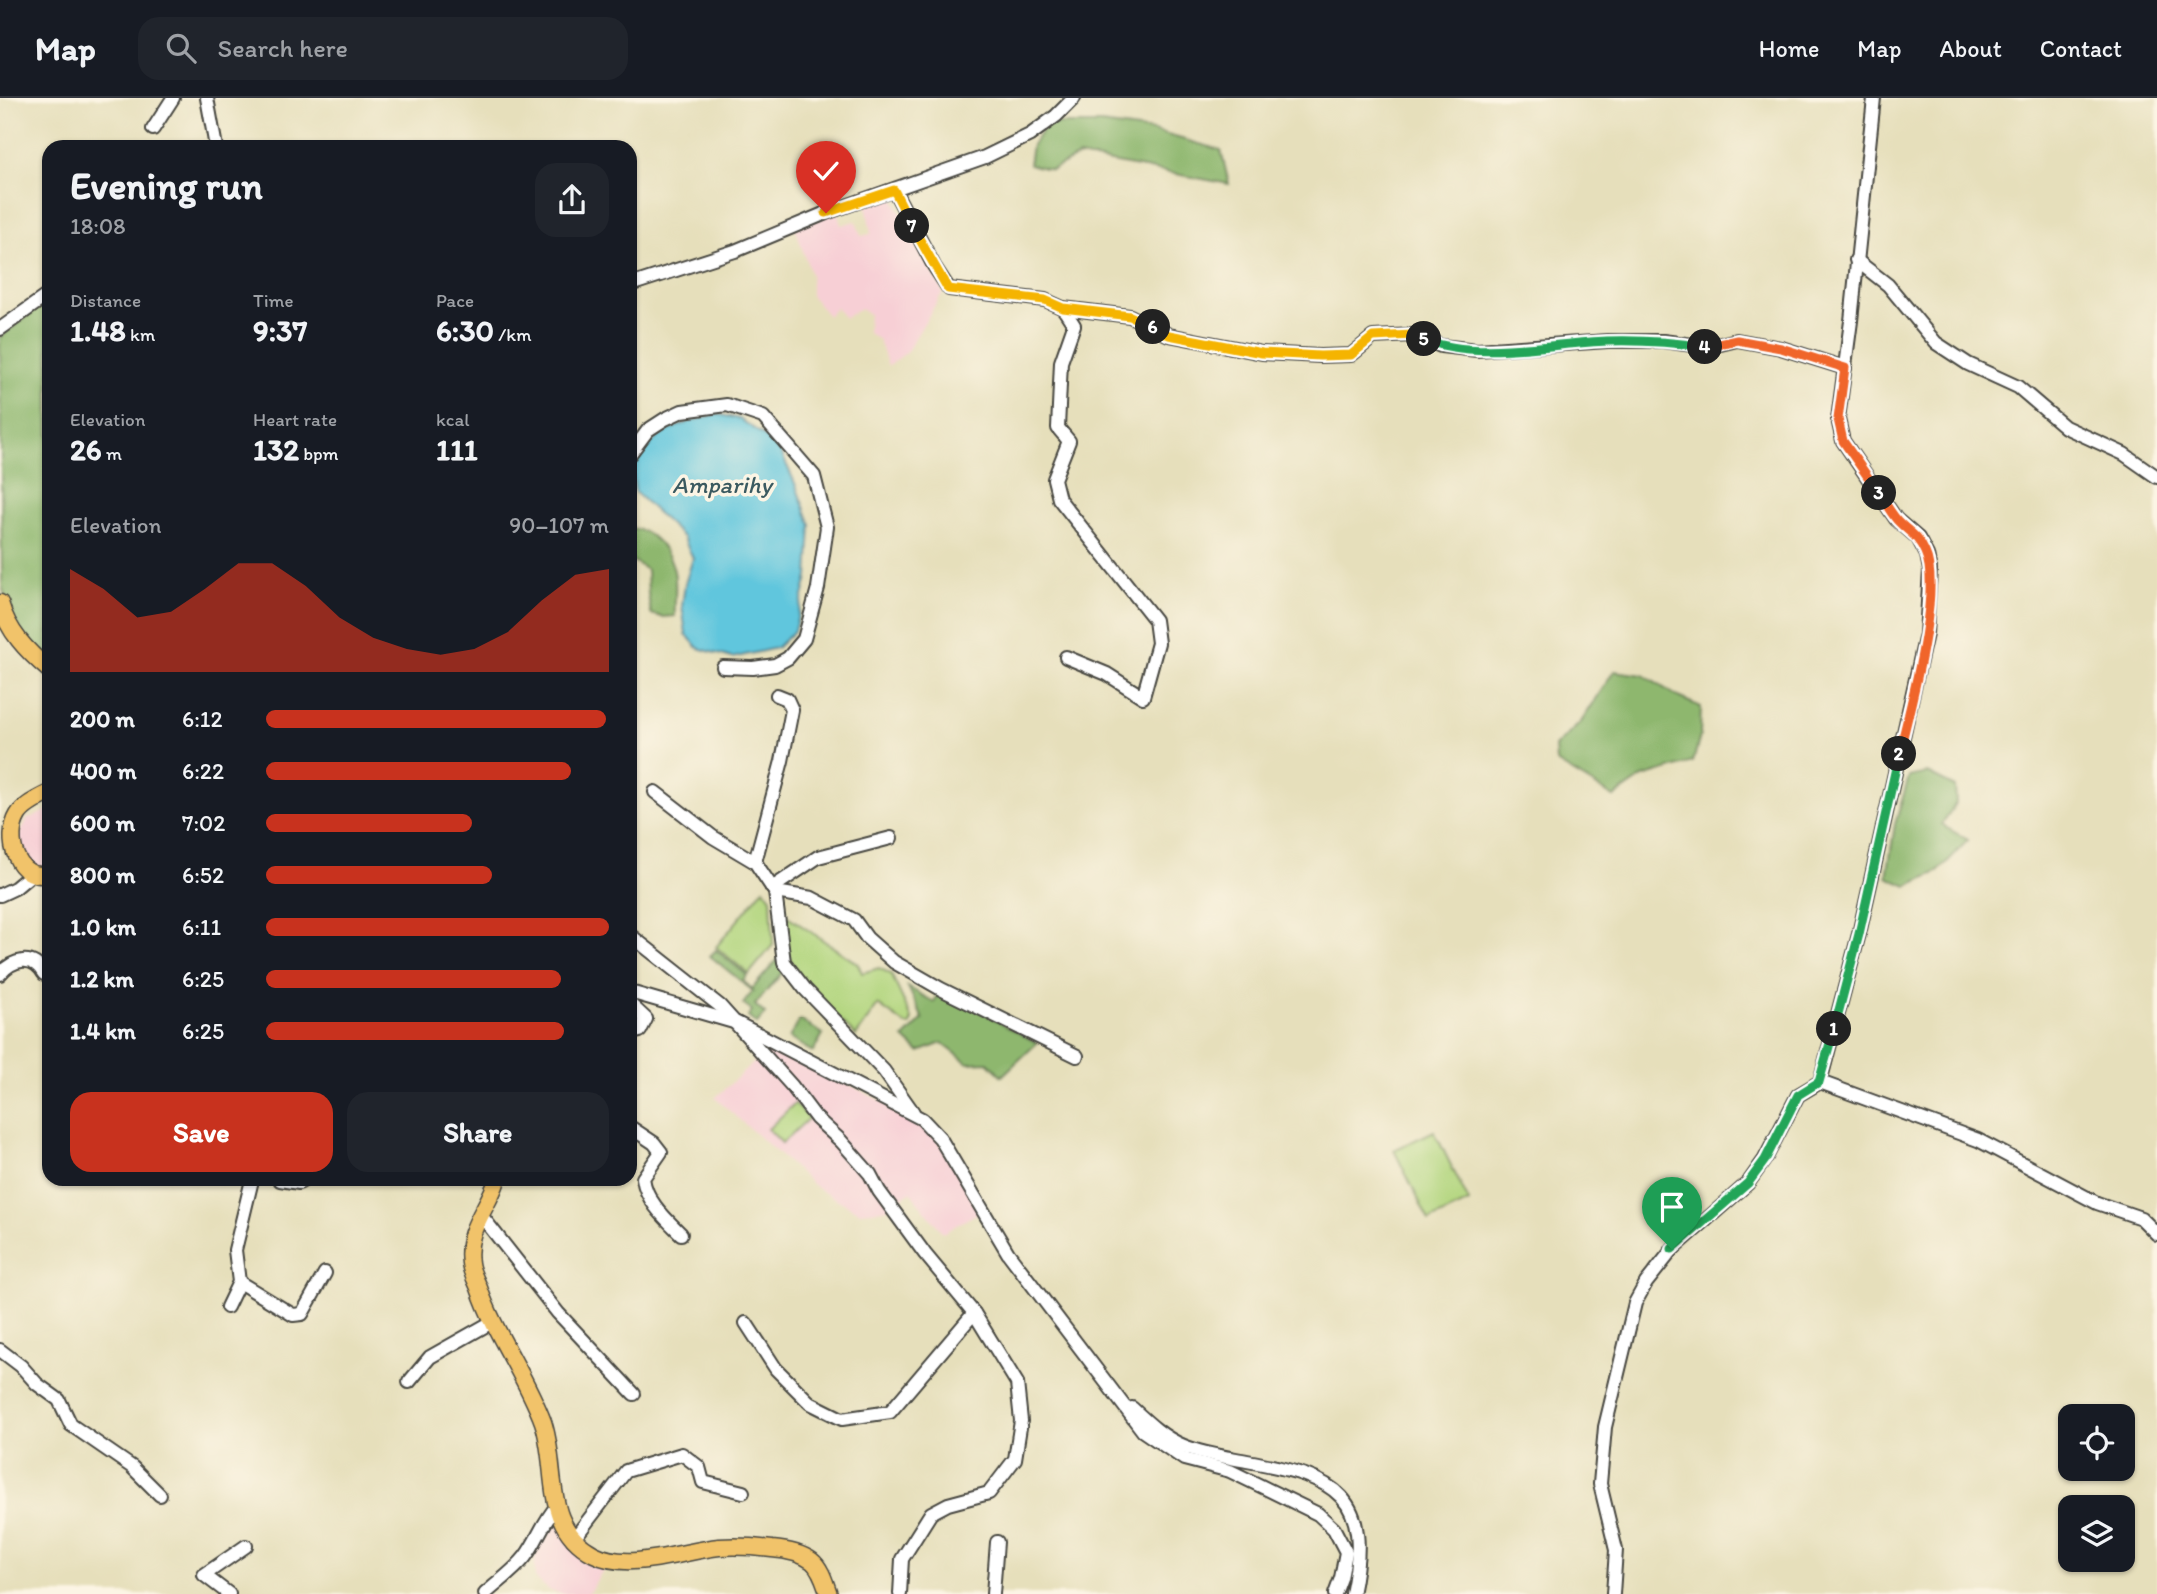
<!DOCTYPE html>
<html lang="en">
<head>
<meta charset="utf-8">
<style>
  :root { --surface:#171b24; --page:#20242c; --text:#f1f3f6; --muted:#9ea1a6; --line:#363941; --accent:#c8321e }
  body { margin:0; font-family:Itim,sans-serif; background:var(--page); color:var(--text); height:100vh; display:flex; flex-direction:column; font-size:26px; white-space:nowrap }
  * { box-sizing:border-box; margin:0 }
  p { font-size:23px; color:var(--muted) }
  .icon { flex:none; width:38px; height:38px; fill:none; stroke:currentColor; stroke-width:2; stroke-linecap:round; stroke-linejoin:round }
  .map { position:relative; flex:1; overflow:hidden }
  .drawer { position:absolute; left:42px; top:42px; width:595px; height:1046px; display:flex; flex-direction:column; background:var(--surface); border-radius:21px; box-shadow:0 2px 5px #0004 }
  .drawer>* { flex:none }
  .controls { position:absolute; left:2058px; top:1306px; display:grid; gap:14px }
  .controls a { display:grid; place-items:center; width:77px; height:77px; border-radius:14px; background:var(--surface); box-shadow:0 2px 5px #0004; font-size:35px }
  .pin { position:absolute; display:grid; place-items:center; width:60px; height:60px; color:#fff; margin:-72px -30px; border-radius:50% 50% 50% 0; rotate:-45deg; box-shadow:0 0 7px #0007 }
  .pin .icon { rotate:45deg }
  .km { position:absolute; width:35px; height:35px; margin:-18px; border-radius:50%; background:#222; color:#fff; font-size:19px; line-height:35px; text-align:center }
  .round { display:grid; place-items:center; flex:none; width:74px; height:74px; border-radius:21px; background:var(--page) }
  .headline { display:flex; align-items:center; justify-content:space-between; height:119px; padding:0 28px }
  h1 { font-size:38px; font-weight:800; line-height:52px }
  .stats { display:grid; grid-template-columns:repeat(3,1fr); gap:10px; height:119px; padding:7px 28px }
  .stats div { display:grid; align-content:center }
  .stats b { font-size:30px; font-weight:800 }
  .stats small { font-size:19px; font-weight:400 }
  .stats p { font-size:19px }
  .chart { height:196px; padding:14px 28px }
  .chart p { display:flex; justify-content:space-between }
  .chart svg { width:100%; height:126px; margin-top:7px; fill:var(--accent); opacity:.7 }
  .primary-button { display:flex; gap:14px; margin-top:auto; padding:14px 28px }
  .primary-button a { flex:1; height:80px; border-radius:21px; background:var(--accent); color:#fff; font-size:28px; font-weight:800; line-height:80px; text-align:center }
  .primary-button a+a { background:var(--page); color:var(--text) }
  ul { padding:0 28px; list-style:none; font-size:23px }
  li { display:grid; grid-template-columns:112px 84px 1fr; align-items:center; height:52px }
  li i { height:18px; border-radius:9px; background:var(--accent) }
  header { display:flex; align-items:center; gap:42px; box-sizing:border-box; height:98px; padding:0 35px; background:var(--surface); border-bottom:2px solid var(--line) }
  header strong { font-size:33px }
  nav { display:flex; gap:38px; margin-inline-start:auto; font-size:24px }
  .search { width:490px; height:63px; background:var(--page); display:flex; align-items:center; gap:18px; box-sizing:border-box; padding:0 24px; border-radius:21px; color:var(--muted); font-size:26px }
  .map>svg:first-child { display:block }
</style>
</head>
<body>
<header>
<strong>Map</strong>
<div class="search"><svg class="icon" aria-label="search" viewBox="0 0 24 24"><circle cx="10" cy="10" r="6"/><path d="M15 15l6 6"/></svg>Search here</div>
<nav><a>Home</a><a>Map</a><a>About</a><a>Contact</a></nav>
</header>
<div class="map">
<svg width="2157" height="1496" viewBox="0 0 2157 1496">
  <rect width="100%" height="100%" fill="#fcf5e5"/>
  <filter id="ink" filterUnits="userSpaceOnUse"><feTurbulence type="fractalNoise" baseFrequency=".0143" numOctaves="2"/><feDisplacementMap in="SourceGraphic" scale="14" xChannelSelector="R" yChannelSelector="G"/><feConvolveMatrix kernelMatrix="1 2 1 2 8 2 1 2 1" color-interpolation-filters="sRGB"/></filter>
  <filter id="wash" filterUnits="userSpaceOnUse"><feTurbulence type="fractalNoise" baseFrequency=".00686" numOctaves="4" result="noise"/><feDisplacementMap in="SourceGraphic" scale="28" xChannelSelector="R" yChannelSelector="G"/><feGaussianBlur stdDeviation="1.57" result="paint"/><feColorMatrix in="noise" values="0 0 0 0 0 0 0 0 0 0 0 0 0 0 0 0 0 1.4 0 .05"/><feComposite in="paint" operator="in"/></filter>
  <g filter="url(#wash)">
    <rect width="100%" height="100%" fill="#e6dfbb"/>
    <g fill="#f7cfd5">
      <path d="M891 96 943 194 906 255 888 268 879 242 868 235 869 216 860 211 844 220 836 209 828 218 811 197V177L795 129 837 113 841 127 856 123 861 138 871 136 866 105Z"/>
      <path d="M49 712V773H38L21 756 17 743 27 721Z"/>
      <path d="M773 947 902 1014 923 1029 939 1043 981 1113 943 1135 910 1094 884 1112 860 1114 818 1091 715 1000Z"/>
      <path d="M552 1419 608 1464 588 1496H562L550 1493 535 1480V1455Z"/>
    </g>
    <g fill="#b3d67f" stroke="#6f8055" stroke-width="2">
      <path d="M764 790 771 800 773 847 749 876 716 849Z"/>
      <path d="M783 815 858 866 862 875 879 870 891 876 912 921 910 927H906L878 907 856 938C828 910 793 882 783 842 781 834 783 823 783 815Z"/>
      <path d="M795 1005 809 1020 782 1045 768 1031Z"/>
      <path d="M1434 1033 1469 1104 1429 1123 1394 1052Z"/>
    </g>
    <g fill="#8eb76e" stroke="#5c714c" stroke-width="2">
      <path d="M1047 26H1101L1153 33 1221 52 1229 86 1079 58 1051 72 1029 66 1032 47Z"/>
      <path d="M49 201V563L27 544 10 515 2 488 0 239Z"/>
      <path d="M630 430C651 431 670 453 674 473 677 487 674 504 675 518L662 519 651 516 648 496 647 472 630 461Z"/>
      <path d="M1614 573 1643 577 1680 600 1701 609 1700 638 1693 664 1643 679 1614 699 1556 664 1555 649 1581 624Z"/>
      <path d="M1927 675 1955 689 1956 705 1942 727 1968 742 1938 774 1907 788 1887 779 1895 726 1909 679Z"/>
      <path d="M716 852 747 877 743 883 752 891 777 862 787 869 755 907 765 916 757 926 748 919 752 913 743 906 753 893 710 858Z"/>
      <path d="M908 889 934 904 941 891 1037 945 1002 978 988 964 968 965 942 945 919 954 904 940 923 921Z"/>
      <path d="M800 922 823 936 813 954 789 940Z"/>
    </g>
    <path fill="#60c6dd" stroke="#467884" stroke-width="2" d="M717 316 740 321 778 348 794 383 811 427 808 479 794 533 776 550 732 560 698 550 686 536 682 508 685 486 693 460 683 439 635 394 631 366C661 331 673 328 717 316Z"/>
  </g>
  <g filter="url(#ink)">
    <g fill="none" stroke-linecap="round" stroke-linejoin="round">
      <defs>
        <g id="minor">
          <path d="M207 0 216 49"/>
          <path d="M153 31 173 0"/>
          <path d="M894 92 934 168 949 191 1045 202 1063 210 1130 218 1169 237 1262 255 1320 258 1351 257 1373 239 1414 237 1441 248 1477 252 1608 243H1663L1708 249 1737 242 1781 250 1845 270"/>
          <path d="M1856 162 1888 187 1936 245 1968 266 2018 289 2065 329 2124 356 2157 379"/>
          <path d="M630 187 735 153 826 115 985 59 1030 37 1056 18 1074 0"/>
          <path d="M1063 210 1074 227 1061 264 1058 330 1069 343 1054 381 1059 401 1155 522 1158 545 1143 599 1107 576 1066 559"/>
          <path d="M0 231 49 196"/>
          <path d="M630 356 648 332 665 321 682 313 727 307 763 319 814 378 827 429 818 490 804 541 788 560 775 567 753 570 723 569"/>
          <path d="M655 694 713 739 755 764 775 794 784 864 805 891 884 973 913 1014"/>
          <path d="M755 764 782 663 792 612 787 601 777 597"/>
          <path d="M772 790 818 759 891 740"/>
          <path d="M775 794 812 800 854 822 867 840 894 864 941 891 1077 958"/>
          <path d="M0 797 15 790 33 775"/>
          <path d="M630 837 720 908 792 988 816 1020 841 1043 870 1076 879 1093 925 1156 974 1215 1017 1285 1021 1323 1015 1361 989 1395 948 1406 931 1415 902 1461 900 1496"/>
          <path d="M0 876C13 861 33 856 44 876"/>
          <path d="M630 894 737 925 922 1021 940 1040 1008 1155 1143 1333 1184 1361 1230 1373 1318 1416 1334 1431 1346 1454 1341 1480 1335 1496"/>
          <path d="M630 906 646 921 640 933 636 934 630 932"/>
          <path d="M1820 984 1978 1042 2097 1105 2141 1120 2157 1136"/>
          <path d="M630 1029 654 1045 661 1054 643 1080C646 1103 665 1120 681 1136"/>
          <path d="M280 1082 299 1085 304 1082"/>
          <path d="M480 1116 558 1215 634 1296"/>
          <path d="M239 1184 293 1217 302 1216 325 1175"/>
          <path d="M227 1209 239 1184 235 1152 252 1082"/>
          <path d="M746 1225 776 1271 810 1305 842 1321 890 1314 974 1215"/>
          <path d="M0 1252 21 1268 37 1286 59 1302 71 1327 132 1369 160 1397"/>
          <path d="M409 1284 430 1259 492 1224"/>
          <path d="M1132 1310C1148 1325 1164 1340 1184 1348 1203 1356 1226 1359 1247 1363 1337 1379 1373 1398 1352 1496"/>
          <path d="M573 1442 626 1373 682 1356 699 1369 703 1384 743 1394"/>
          <path d="M229 1496 204 1477 246 1448"/>
          <path d="M485 1496C498 1484 514 1473 525 1459 538 1442 542 1425 557 1408"/>
          <path d="M993 1496 997 1444"/>
          <path d="M1613 1496 1616 1452 1600 1386 1605 1329 1635 1205 1646 1185 1673 1151 1748 1085 1765 1061 1798 997 1820 984 1859 836 1926 536 1930 472 1927 457 1918 440 1896 421 1843 343 1838 321 1851 223 1874 0"/>
        </g>
        <g id="major">
          <path d="M0 505C8 534 27 553 49 572"/>
          <path d="M49 695C38 701 24 707 18 717 4 740 17 784 49 776"/>
          <path d="M497 1082C488 1111 465 1131 470 1165 471 1174 476 1182 479 1190 495 1237 526 1278 543 1324 559 1371 541 1428 594 1456 629 1474 682 1453 719 1449 736 1448 755 1449 772 1451 785 1452 801 1455 812 1463 821 1470 825 1485 829 1496"/>
        </g>
      </defs>
      <use href="#minor" stroke="#474641" stroke-width="16"/>
      <use href="#major" stroke="#474641" stroke-width="19"/>
      <use href="#minor" stroke="#fff" stroke-width="12"/>
      <use href="#major" stroke="#f1c36a" stroke-width="16"/>
    </g>
  </g>
  <g fill="none" stroke-linecap="round" stroke-linejoin="round" filter="url(#ink)">
    <defs>
      <path id="split-1" d="M1672 1151 1748 1085 1765 1062 1798 997 1819 984 1834 931"/>
      <path id="split-2" d="M1834 931 1859 836 1899 656"/>
      <path id="split-3" d="M1879 395C1885 404 1890 414 1897 422 1908 434 1918 437 1925 454 1943 492 1909 613 1899 656"/>
      <path id="split-4" d="M1705 249 1737 242 1781 250 1845 270 1838 321 1843 343 1879 395"/>
      <path id="split-5" d="M1424 241C1474 263 1553 245 1607 243 1640 242 1672 244 1705 249"/>
      <path id="split-6" d="M1153 229 1169 237 1262 255 1320 258 1351 257 1373 239 1413 237 1424 241"/>
      <path id="split-7" d="M912 128 948 191 1045 202 1063 210 1130 218 1153 229"/>
      <path id="split-8" d="M826 115 894 92 912 128"/>
    </defs>
    <use href="#split-1" stroke="#fff" stroke-width="14"/>
    <use href="#split-2" stroke="#fff" stroke-width="14"/>
    <use href="#split-3" stroke="#fff" stroke-width="14"/>
    <use href="#split-4" stroke="#fff" stroke-width="14"/>
    <use href="#split-5" stroke="#fff" stroke-width="14"/>
    <use href="#split-6" stroke="#fff" stroke-width="14"/>
    <use href="#split-7" stroke="#fff" stroke-width="14"/>
    <use href="#split-8" stroke="#fff" stroke-width="14"/>
    <use href="#split-1" stroke="#22a559" stroke-width="9"/>
    <use href="#split-2" stroke="#22a559" stroke-width="9"/>
    <use href="#split-3" stroke="#f0652b" stroke-width="9"/>
    <use href="#split-4" stroke="#f0652b" stroke-width="9"/>
    <use href="#split-5" stroke="#22a559" stroke-width="9"/>
    <use href="#split-6" stroke="#f5b400" stroke-width="9"/>
    <use href="#split-7" stroke="#f5b400" stroke-width="9"/>
    <use href="#split-8" stroke="#f5b400" stroke-width="9"/>
  </g>
  <g text-anchor="middle" stroke-width="7" stroke-linejoin="round" paint-order="stroke">
    <g font-size="24" font-style="italic" fill="#3b5a60" stroke="#fcf5e5">
      <text x="722" y="395">Amparihy</text>
    </g>
  </g>
</svg>
<div class="controls">
<a><svg class="icon" aria-label="locate" viewBox="0 0 24 24"><circle cx="12" cy="12" r="6"/><path d="M12 2v4M12 18v4M2 12h4M18 12h4"/></svg></a>
<a><svg class="icon" aria-label="layers" viewBox="0 0 24 24"><path d="M12 4l9 5-9 5-9-5zM3 14l9 5 9-5"/></svg></a>
</div>
<div class="pin" style="left:1672px;top:1151px;background:#1e9e55"><svg class="icon" aria-label="arrive" viewBox="0 0 24 24"><path d="M6 21V4h12l-3 4 3 4H6"/></svg></div>
<div class="pin" style="left:826px;top:115px;background:#d93025"><svg class="icon" aria-label="check" viewBox="0 0 24 24"><path d="M5 12l5 5 9-10"/></svg></div>
<b class="km" style="left:1834px;top:931px">1</b>
<b class="km" style="left:1899px;top:656px">2</b>
<b class="km" style="left:1879px;top:395px">3</b>
<b class="km" style="left:1705px;top:249px">4</b>
<b class="km" style="left:1424px;top:241px">5</b>
<b class="km" style="left:1153px;top:229px">6</b>
<b class="km" style="left:912px;top:128px">7</b>
<section class="drawer">
<div class="headline"><div><h1>Evening run</h1><p>18:08</p></div><a class="round"><svg class="icon" aria-label="share" viewBox="0 0 24 24"><path d="M12 15V3M7 8l5-5 5 5M5 13v7h14v-7"/></svg></a></div>
<div class="stats">
<div><p>Distance</p><b>1.48<small> km</small></b></div>
<div><p>Time</p><b>9:37</b></div>
<div><p>Pace</p><b>6:30<small> /km</small></b></div>
</div>
<div class="stats">
<div><p>Elevation</p><b>26<small> m</small></b></div>
<div><p>Heart rate</p><b>132<small> bpm</small></b></div>
<div><p>kcal</p><b>111</b></div>
</div>
<div class="chart"><p><span>Elevation</span>90–107 m</p>
<svg viewBox="0 0 160 44" preserveAspectRatio="none"><path d="M0 44V8L10 15L20 25L30 23L40 15L50 6L60 6L70 14L80 25L90 32L100 36L110 38L120 36L130 30L140 19L150 10L160 8V44z"/></svg>
</div>
<ul>
<li><b>200 m</b>6:12<i style="width:99%"></i></li>
<li><b>400 m</b>6:22<i style="width:89%"></i></li>
<li><b>600 m</b>7:02<i style="width:60%"></i></li>
<li><b>800 m</b>6:52<i style="width:66%"></i></li>
<li><b>1.0 km</b>6:11<i style="width:100%"></i></li>
<li><b>1.2 km</b>6:25<i style="width:86%"></i></li>
<li><b>1.4 km</b>6:25<i style="width:87%"></i></li>
</ul>
<div class="primary-button"><a>Save</a><a>Share</a></div>
</section>
</div>
</body>
</html>
